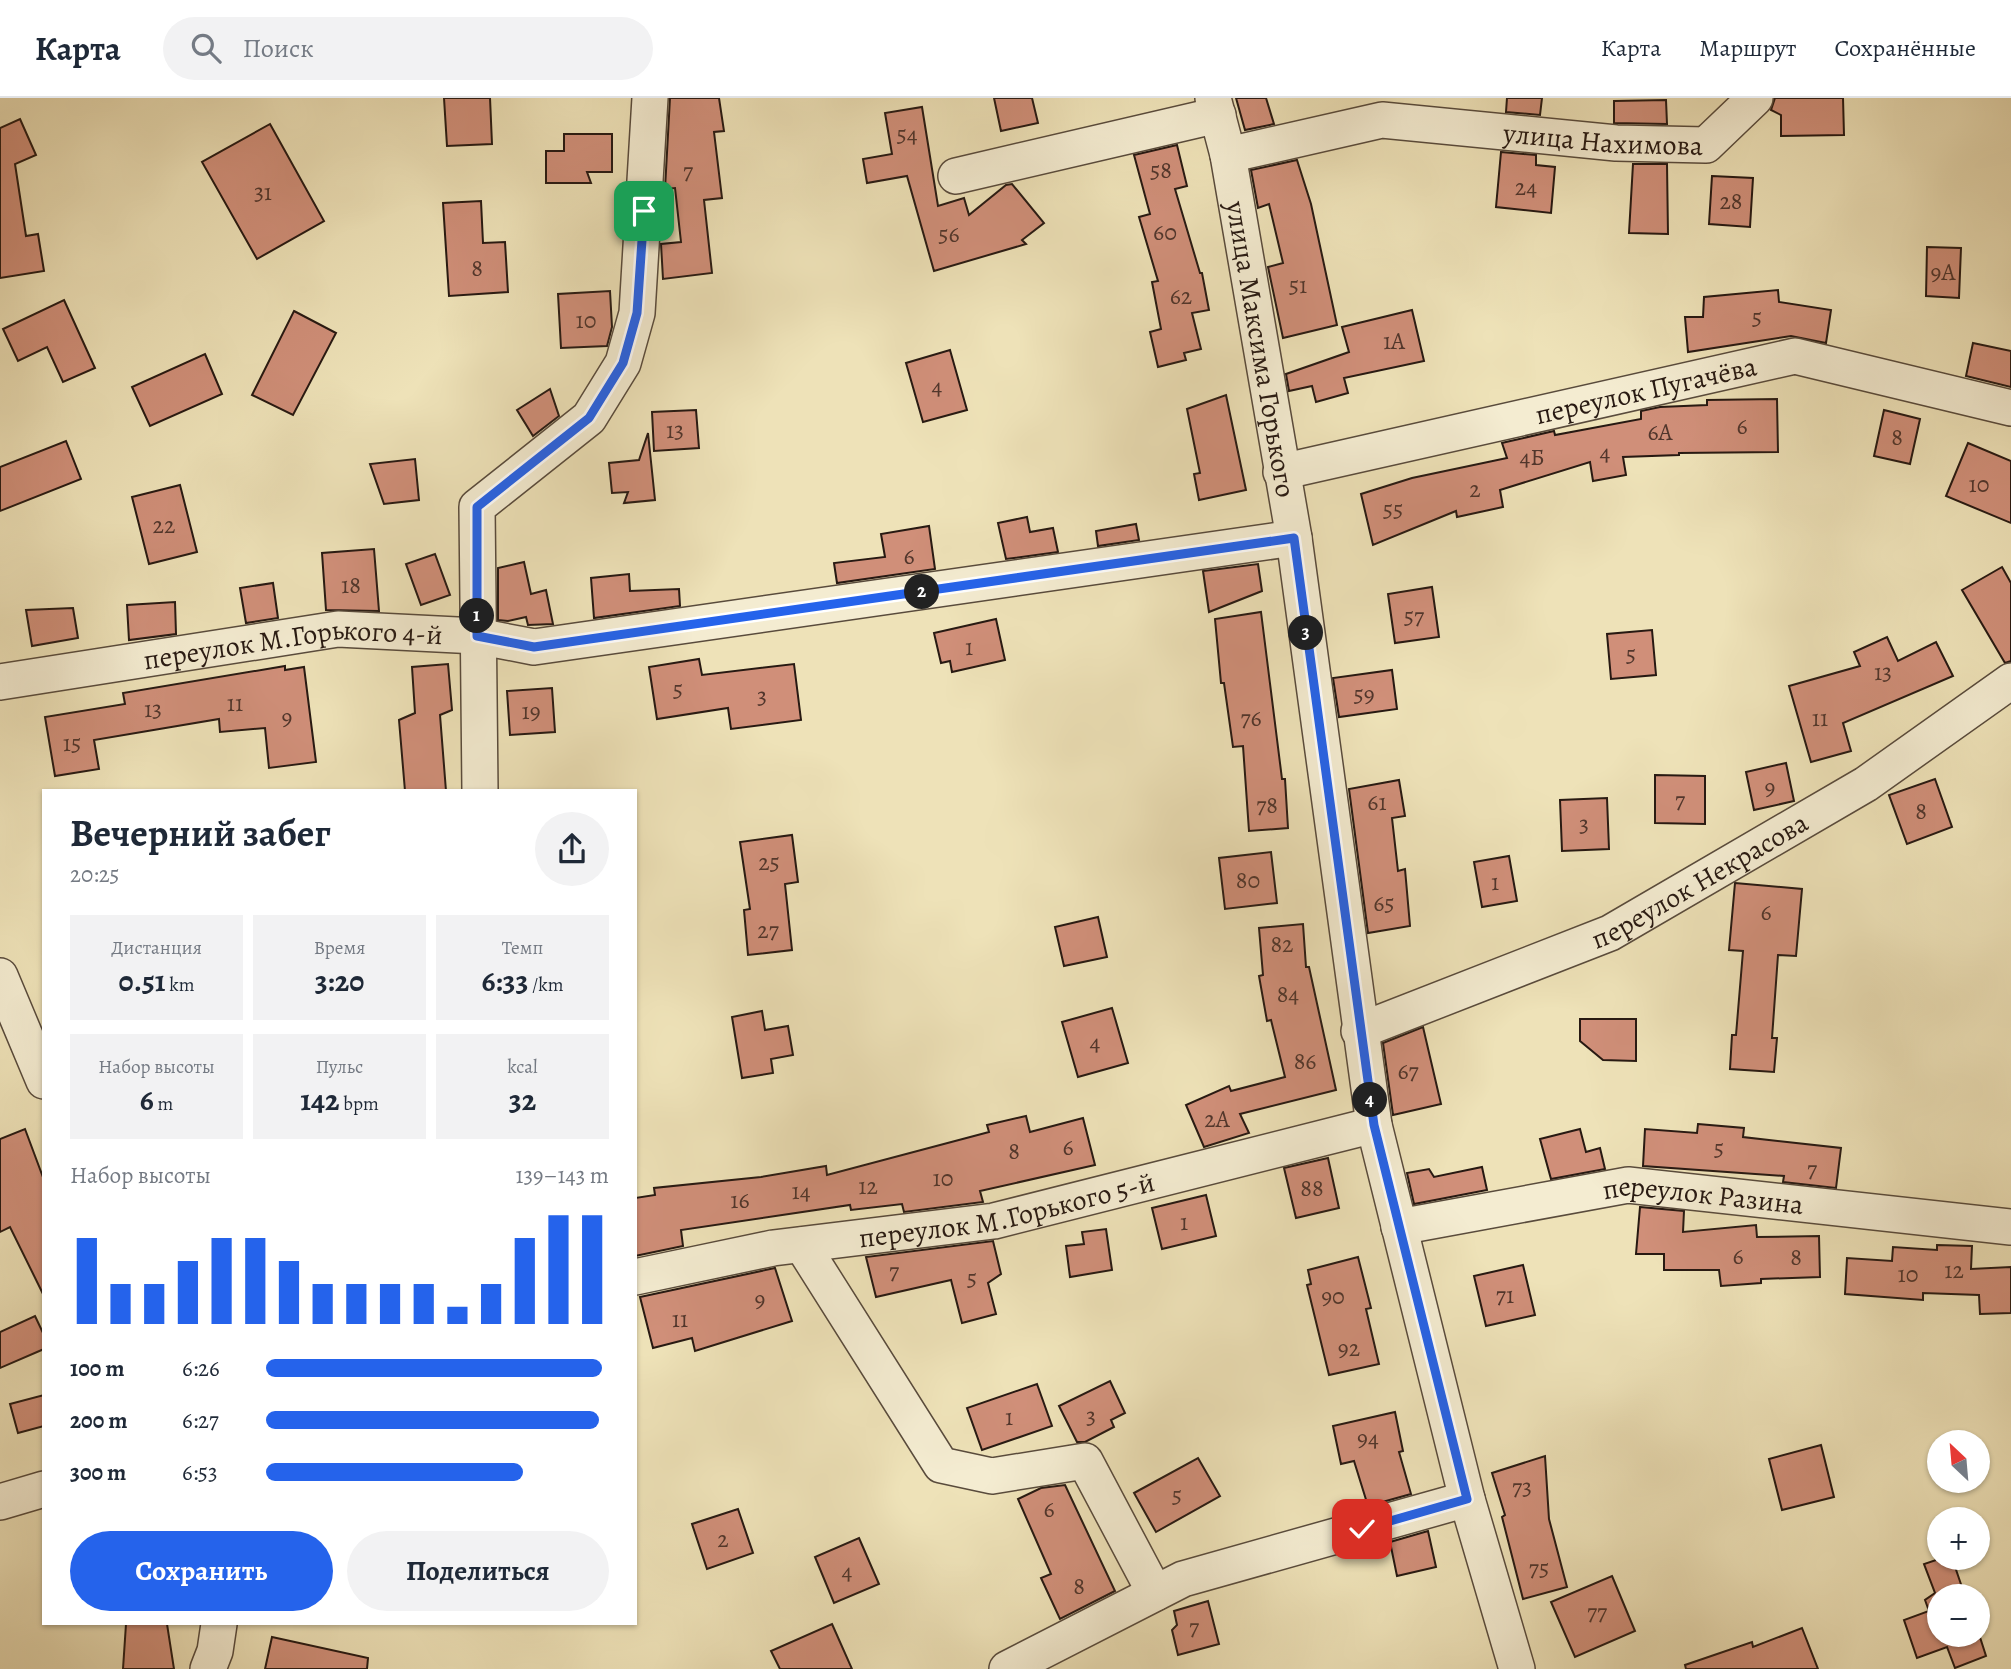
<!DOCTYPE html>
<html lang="ru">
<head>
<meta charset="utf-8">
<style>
  :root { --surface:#fff; --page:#f2f2f3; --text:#1f2937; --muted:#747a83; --line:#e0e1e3; --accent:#2563eb }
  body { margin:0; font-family:Alegreya,serif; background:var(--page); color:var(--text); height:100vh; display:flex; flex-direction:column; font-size:26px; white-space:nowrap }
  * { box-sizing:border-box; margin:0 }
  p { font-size:23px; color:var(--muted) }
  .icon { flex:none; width:38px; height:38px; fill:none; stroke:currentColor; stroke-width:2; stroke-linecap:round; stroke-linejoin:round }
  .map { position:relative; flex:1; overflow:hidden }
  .details { position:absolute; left:42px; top:691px; width:595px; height:836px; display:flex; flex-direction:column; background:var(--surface); border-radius:0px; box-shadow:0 2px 5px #0004 }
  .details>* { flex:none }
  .needle { width:46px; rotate:334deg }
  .tools { position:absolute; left:1927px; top:1332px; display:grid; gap:14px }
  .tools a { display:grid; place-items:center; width:63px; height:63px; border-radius:50%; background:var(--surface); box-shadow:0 2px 5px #0004; font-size:35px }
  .pin { position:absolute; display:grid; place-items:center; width:60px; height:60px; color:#fff; margin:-30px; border-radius:14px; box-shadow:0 4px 10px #0006 }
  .km { position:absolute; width:35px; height:35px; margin:-18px; border-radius:50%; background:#222; color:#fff; font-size:19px; line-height:35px; text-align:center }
  .round { display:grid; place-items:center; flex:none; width:74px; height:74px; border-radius:37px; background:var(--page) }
  .headline { display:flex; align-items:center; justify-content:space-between; height:119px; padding:0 28px }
  h1 { font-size:38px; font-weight:700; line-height:52px }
  .figures { display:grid; grid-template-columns:repeat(3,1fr); gap:10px; height:119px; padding:7px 28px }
  .figures div { display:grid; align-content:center; border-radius:0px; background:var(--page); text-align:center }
  .figures b { font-size:30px; font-weight:700 }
  .figures small { font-size:19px; font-weight:400 }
  .figures p { font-size:19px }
  .chart { height:196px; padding:14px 28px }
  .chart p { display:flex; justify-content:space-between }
  .chart svg { width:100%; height:126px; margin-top:7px; stroke:var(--accent); stroke-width:6 }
  .primary-button { display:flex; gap:14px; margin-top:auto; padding:14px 28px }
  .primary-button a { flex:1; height:80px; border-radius:42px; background:var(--accent); color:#fff; font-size:28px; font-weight:700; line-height:80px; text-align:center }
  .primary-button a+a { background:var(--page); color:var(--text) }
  ul { padding:0 28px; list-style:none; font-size:23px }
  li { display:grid; grid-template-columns:112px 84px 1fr; align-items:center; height:52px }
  li i { height:18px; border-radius:9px; background:var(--accent) }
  header { display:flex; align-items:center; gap:42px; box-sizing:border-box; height:98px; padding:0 35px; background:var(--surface); border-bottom:2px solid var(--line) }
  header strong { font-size:33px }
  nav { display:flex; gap:38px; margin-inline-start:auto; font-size:24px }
  .search { width:490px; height:63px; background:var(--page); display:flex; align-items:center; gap:18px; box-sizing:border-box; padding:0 24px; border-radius:38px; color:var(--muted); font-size:26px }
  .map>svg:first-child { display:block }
</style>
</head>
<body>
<header>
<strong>Карта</strong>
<div class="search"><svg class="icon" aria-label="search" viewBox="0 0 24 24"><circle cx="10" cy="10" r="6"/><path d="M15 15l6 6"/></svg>Поиск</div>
<nav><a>Карта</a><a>Маршрут</a><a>Сохранённые</a></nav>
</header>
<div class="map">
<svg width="2011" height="1571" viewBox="0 0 2011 1571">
  <rect width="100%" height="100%" fill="#eee2b8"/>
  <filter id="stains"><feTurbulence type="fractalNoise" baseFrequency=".00286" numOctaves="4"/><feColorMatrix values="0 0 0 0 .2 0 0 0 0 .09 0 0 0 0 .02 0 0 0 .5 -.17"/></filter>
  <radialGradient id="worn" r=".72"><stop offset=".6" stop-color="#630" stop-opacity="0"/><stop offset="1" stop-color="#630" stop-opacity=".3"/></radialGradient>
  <g fill="#d08f79" stroke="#271912" stroke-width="2">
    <path d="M444 0H490L492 46 447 48Z"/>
    <path d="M670 0H719L724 33 714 34 722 100 704 102 712 175 663 181 661 146 681 144 675 90 665 91Z"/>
    <path d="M994 0H1032L1038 25 1001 33Z"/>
    <path d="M1236 0H1266L1274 26 1245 32Z"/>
    <path d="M1507 0H1542L1540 17 1506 14Z"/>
    <path d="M1775 0H1843L1844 37 1781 38V17L1771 12Z"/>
    <path d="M1666 2 1667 26 1614 25V3Z"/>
    <path d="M922 9 938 108 964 100 969 117 1006 87 1012 86 1044 125 1022 142 1026 146 934 173 907 78 867 85 863 61 892 56 885 15Z"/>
    <path d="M20 21 36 57 15 66 26 138 38 136 44 173 0 180V30Z"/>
    <path d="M270 26 324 123 257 161 202 64Z"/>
    <path d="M564 36H612V74H587L591 85H546V53H564Z"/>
    <path d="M1177 47 1187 88 1175 91 1200 175H1202L1209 212 1192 215 1201 251 1184 255 1186 262 1158 269 1150 234 1161 231 1152 184 1158 183 1139 119 1150 116 1134 57Z"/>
    <path d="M1501 54 1536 57V67L1555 69 1551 115 1496 109Z"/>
    <path d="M1297 62 1311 106 1337 227 1283 240 1268 169 1283 165 1269 106 1258 110 1251 72Z"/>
    <path d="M1633 66H1667L1668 136 1629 135Z"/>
    <path d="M1712 78 1753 80 1750 129 1709 126Z"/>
    <path d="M481 103 483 145 505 144 508 194 449 198 443 105Z"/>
    <path d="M1927 149 1961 150 1959 200 1926 198Z"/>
    <path d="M1778 192 1779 204 1831 212 1826 245 1791 238 1688 254 1685 219H1703L1704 199Z"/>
    <path d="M610 193 612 229 607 248 561 250 558 196Z"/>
    <path d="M64 202 95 270 63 284 47 249 18 263 3 231Z"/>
    <path d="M1412 212 1424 263 1344 280 1348 295 1316 304 1312 288 1289 293 1286 276 1349 254 1342 229Z"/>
    <path d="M294 213 336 235 293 317 252 297Z"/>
    <path d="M1973 245 2011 253V289L1966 278Z"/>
    <path d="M950 252 967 312 923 324 906 265Z"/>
    <path d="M205 256 222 296 150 328 132 289Z"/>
    <path d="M550 291 559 318 533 338 517 312Z"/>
    <path d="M1226 297 1246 392 1199 402 1194 376 1200 375 1187 311Z"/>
    <path d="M1777 301 1778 354 1679 355V357L1623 359 1626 377 1593 383 1590 364 1500 392 1503 409 1457 419 1456 413 1373 447 1361 396 1412 380 1507 360 1502 345 1506 344 1554 333 1555 337 1641 321V313L1660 309 1707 307V302Z"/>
    <path d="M696 312 699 350 654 353 652 314Z"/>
    <path d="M1884 312 1920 321 1910 366 1874 358Z"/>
    <path d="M648 335 655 402 624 405 628 394 612 395 609 365 639 362Z"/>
    <path d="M66 343 81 381 0 413V369Z"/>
    <path d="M1968 345 2011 363V425L1946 398Z"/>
    <path d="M415 361 419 402 384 406 370 366Z"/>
    <path d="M180 387 197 454 149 466 132 399Z"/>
    <path d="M1027 419 1030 434 1053 430 1058 454 1006 461 998 425Z"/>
    <path d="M1136 426 1139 442 1098 448 1096 433Z"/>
    <path d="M929 428 935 471 837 485 834 465 885 459 881 436Z"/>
    <path d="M374 451 379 513 326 512 322 455Z"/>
    <path d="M435 456 450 497 421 507 406 466Z"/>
    <path d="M524 464 531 496 546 492 553 526 528 527 526 519 508 523 498 522V470Z"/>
    <path d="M1258 466 1262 493 1209 514 1203 473Z"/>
    <path d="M2002 469 2011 485V563L2005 565 1962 492Z"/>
    <path d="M629 476 630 493 679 491 680 508 594 520 591 480Z"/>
    <path d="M273 485 278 520 246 525 240 490Z"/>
    <path d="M1432 489 1439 539 1395 545 1388 496Z"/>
    <path d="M175 504 176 536 129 542 127 507Z"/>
    <path d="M73 510 78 540 32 548 26 512Z"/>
    <path d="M1261 514 1282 681H1285L1288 730 1249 733 1243 648 1233 649 1224 585H1221L1215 521Z"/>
    <path d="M996 521 1005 562 952 574 950 563 941 565 934 535Z"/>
    <path d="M1652 532 1656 577 1611 581 1607 536Z"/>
    <path d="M1887 539 1898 563 1936 544 1953 578 1843 625 1851 653 1811 664 1789 588 1860 568 1854 554Z"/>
    <path d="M699 561 702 577 794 566 801 622 731 631 728 610 657 621 649 569Z"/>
    <path d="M448 566 452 612 440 617 446 693H405L399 622 415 615 412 569Z"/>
    <path d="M285 568V572L304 569 316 664 269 670 265 630 220 634 219 621 94 642 99 671 55 678 45 619 125 606 123 595Z"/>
    <path d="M1392 572 1397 611 1339 619 1333 580Z"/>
    <path d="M552 590 555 634 510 637 507 593Z"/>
    <path d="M1786 665 1794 703 1754 712 1746 674Z"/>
    <path d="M1655 677 1705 678V726L1655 725Z"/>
    <path d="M1935 681 1952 729 1907 746 1889 697Z"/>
    <path d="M1399 682 1405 718 1392 720 1398 773 1405 771 1410 828 1368 835 1349 691Z"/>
    <path d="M1607 700 1609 751 1562 753 1560 702Z"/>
    <path d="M792 737 798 784 785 786 792 852 748 857 744 812 750 811 740 744Z"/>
    <path d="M1271 754 1277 805 1225 811 1219 760Z"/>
    <path d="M1509 758 1517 803 1482 809 1474 764Z"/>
    <path d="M1735 785 1802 791 1796 858 1778 857 1772 940H1777L1774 974 1730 971 1732 937H1736L1743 853 1729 852Z"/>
    <path d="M1098 819 1107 859 1064 868 1055 829Z"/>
    <path d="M1303 826 1306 869H1309L1336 992 1240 1016 1249 1035 1204 1049 1186 1007 1229 988 1231 993 1285 979 1271 922 1267 923 1259 878 1263 877 1259 830Z"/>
    <path d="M1112 910 1128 965 1078 979 1062 924Z"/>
    <path d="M762 913 765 932 788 928 793 957 771 961 773 975 742 980 732 919Z"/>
    <path d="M1580 921H1636V963L1603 962 1580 943Z"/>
    <path d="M1423 929 1441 1006 1393 1017 1383 945Z"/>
    <path d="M1026 1018 1030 1034 1083 1020 1095 1067 980 1093 983 1104 904 1114 902 1106 851 1112 850 1107 681 1132 683 1148 635 1158V1100L655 1097 654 1090 761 1079 826 1068 827 1077 989 1034 987 1027Z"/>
    <path d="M1698 1026 1744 1030 1743 1039 1841 1050 1836 1090 1783 1084 1784 1078 1643 1068 1645 1031 1697 1035Z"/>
    <path d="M25 1031 44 1082V1198L10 1129 0 1134V1041Z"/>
    <path d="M1580 1031 1586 1054 1600 1050 1605 1071 1551 1081 1540 1041Z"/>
    <path d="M1328 1060 1339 1110 1296 1120 1284 1070Z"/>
    <path d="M1482 1069 1487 1092 1414 1106 1407 1075 1429 1071 1434 1079Z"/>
    <path d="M1206 1097 1216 1138 1162 1151 1152 1110Z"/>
    <path d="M1640 1109 1684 1113 1683 1134 1756 1127 1757 1139 1819 1138 1820 1179 1761 1181V1185L1721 1188 1719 1172H1664V1156H1636Z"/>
    <path d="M1106 1131 1112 1172 1070 1179 1066 1148 1084 1146 1082 1134Z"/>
    <path d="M993 1143 1001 1176 988 1185 996 1216 962 1225 951 1182 876 1199 866 1159Z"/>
    <path d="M1937 1147 1972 1148 1971 1171 2011 1169V1215L1980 1216 1979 1197 1923 1195V1202L1845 1196 1847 1160 1892 1163 1893 1149 1937 1152Z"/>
    <path d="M1358 1159 1371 1210 1366 1211 1379 1266 1329 1277 1307 1187 1311 1186 1308 1172Z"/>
    <path d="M1523 1167 1535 1217 1486 1228 1474 1178Z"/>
    <path d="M775 1170 792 1223 695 1253 692 1240 653 1250 640 1199Z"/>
    <path d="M35 1218 44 1237V1251L0 1270V1234Z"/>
    <path d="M1110 1283 1125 1315 1111 1322 1114 1329 1085 1344H1077L1059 1308Z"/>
    <path d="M1037 1286 1052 1328 982 1352 967 1310Z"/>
    <path d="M44 1297V1328L18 1335 10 1306Z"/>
    <path d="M1395 1314 1403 1353 1399 1354 1411 1396 1368 1408 1354 1363 1341 1366 1333 1328Z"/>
    <path d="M1821 1347 1834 1399 1782 1412 1769 1361Z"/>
    <path d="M1545 1358 1549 1421 1567 1489 1523 1501 1502 1419 1505 1417 1492 1375Z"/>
    <path d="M1198 1360 1220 1398 1156 1434 1134 1395Z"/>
    <path d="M1065 1387 1115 1493 1060 1521 1041 1480 1051 1476 1018 1401 1041 1390Z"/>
    <path d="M738 1411 753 1455 707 1471 692 1426Z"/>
    <path d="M1428 1433 1436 1469 1397 1478 1390 1444Z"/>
    <path d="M859 1440 879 1486 834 1505 815 1459Z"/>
    <path d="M1942 1460H1952L1965 1498H1939V1536H1978V1533L1986 1558 1955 1570 1947 1549 1917 1560 1904 1522 1929 1513 1925 1502 1935 1495 1924 1466Z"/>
    <path d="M1612 1478 1635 1533 1575 1559 1551 1504Z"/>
    <path d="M1208 1503 1219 1546 1178 1557 1172 1532 1177 1527 1174 1513Z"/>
    <path d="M126 1526H167L174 1571H123Z"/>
    <path d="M832 1526 852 1571H780L771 1553Z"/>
    <path d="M1802 1530 1818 1571H1686L1685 1567 1752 1544 1753 1549Z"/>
    <path d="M272 1539 368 1560 367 1571H265Z"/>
  </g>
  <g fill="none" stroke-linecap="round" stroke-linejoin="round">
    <defs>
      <g id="minor">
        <path id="s1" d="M1213 0 1228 57 1294 440 1374 1027 1467 1401 1517 1571"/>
        <path id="s2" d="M1228 57 1382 22 1616 45 1706 47 1755 0"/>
        <path d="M956 78 1218 17"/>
        <path id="s3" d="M1281 374 1795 258 2011 310"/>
        <path id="s4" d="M0 584 338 531 477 538 534 549 1294 440"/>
        <path d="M480 693 477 409 589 320 623 265 637 215 650 0"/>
        <path d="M0 878 44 983"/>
        <path id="s5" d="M1359 933 1610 835 1866 686 2011 583"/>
        <path id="s6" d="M1399 1129 1628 1087 2011 1129"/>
        <path d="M802 1147 941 1367 992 1378 1085 1363 1155 1495"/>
        <path id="s7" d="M635 1179 773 1150 994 1123 1374 1027"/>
        <path d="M0 1404 44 1391"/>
        <path d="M208 1571 215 1553 219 1526"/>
        <path d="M1007 1571 1183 1481 1467 1401"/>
      </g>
    </defs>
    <use href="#minor" stroke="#594b3c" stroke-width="38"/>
    <use href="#minor" stroke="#f4ecd1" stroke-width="35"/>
  </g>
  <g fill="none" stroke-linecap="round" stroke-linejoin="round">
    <defs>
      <path id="route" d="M644 113 637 215 623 265 589 320 477 409V538L534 549 1294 440 1374 1027 1467 1401 1362 1431"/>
    </defs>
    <use href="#route" stroke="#fff" stroke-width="14"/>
    <use href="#route" stroke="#2563eb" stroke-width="9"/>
  </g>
  <g text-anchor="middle" stroke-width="7" stroke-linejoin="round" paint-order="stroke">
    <g font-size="24" fill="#51362c">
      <text x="907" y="44">54</text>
      <text x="1161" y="80">58</text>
      <text x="688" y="81">7</text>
      <text x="1526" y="97">24</text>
      <text x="263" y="102">31</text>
      <text x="1731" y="111">28</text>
      <text x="1165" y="142">60</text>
      <text x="949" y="144">56</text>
      <text x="477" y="178">8</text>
      <text x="1943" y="182">9А</text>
      <text x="1298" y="195">51</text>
      <text x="1181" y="206">62</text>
      <text x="1757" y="227">5</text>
      <text x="586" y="230">10</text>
      <text x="1394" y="251">1А</text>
      <text x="937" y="296">4</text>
      <text x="1742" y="336">6</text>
      <text x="675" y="340">13</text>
      <text x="1660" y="342">6А</text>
      <text x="1897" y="347">8</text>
      <text x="1605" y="362">4</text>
      <text x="1532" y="367">4Б</text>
      <text x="1979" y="394">10</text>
      <text x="1475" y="399">2</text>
      <text x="1393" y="419">55</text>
      <text x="164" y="435">22</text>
      <text x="909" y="466">6</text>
      <text x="351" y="495">18</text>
      <text x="1414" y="526">57</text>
      <text x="969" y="557">1</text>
      <text x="1631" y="564">5</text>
      <text x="1883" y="582">13</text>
      <text x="678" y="599">5</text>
      <text x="1364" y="604">59</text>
      <text x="762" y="606">3</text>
      <text x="235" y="613">11</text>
      <text x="153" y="619">13</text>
      <text x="531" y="621">19</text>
      <text x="287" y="627">9</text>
      <text x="1251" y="628">76</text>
      <text x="1820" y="628">11</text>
      <text x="72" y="653">15</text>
      <text x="1770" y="697">9</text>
      <text x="1680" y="710">7</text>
      <text x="1377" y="712">61</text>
      <text x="1267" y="715">78</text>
      <text x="1921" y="721">8</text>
      <text x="1584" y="734">3</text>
      <text x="769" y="772">25</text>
      <text x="1248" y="790">80</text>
      <text x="1495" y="792">1</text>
      <text x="1384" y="813">65</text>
      <text x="1766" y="822">6</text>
      <text x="768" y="840">27</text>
      <text x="1282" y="854">82</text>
      <text x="1288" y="904">84</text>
      <text x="1095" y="952">4</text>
      <text x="1305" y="971">86</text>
      <text x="1408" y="981">67</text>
      <text x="1217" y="1029">2А</text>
      <text x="1068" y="1057">6</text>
      <text x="1719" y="1058">5</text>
      <text x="1014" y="1061">8</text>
      <text x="1812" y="1079">7</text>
      <text x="943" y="1088">10</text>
      <text x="868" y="1096">12</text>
      <text x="1312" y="1098">88</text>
      <text x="801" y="1101">14</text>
      <text x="740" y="1110">16</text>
      <text x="1184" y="1132">1</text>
      <text x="1738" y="1166">6</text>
      <text x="1796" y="1167">8</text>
      <text x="1954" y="1180">12</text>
      <text x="894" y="1181">7</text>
      <text x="1908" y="1184">10</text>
      <text x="972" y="1188">5</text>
      <text x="1505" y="1205">71</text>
      <text x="1333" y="1206">90</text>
      <text x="760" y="1209">9</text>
      <text x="680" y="1229">11</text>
      <text x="1349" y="1258">92</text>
      <text x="1091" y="1326">3</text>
      <text x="1009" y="1327">1</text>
      <text x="1368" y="1348">94</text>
      <text x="1522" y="1397">73</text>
      <text x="1177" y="1405">5</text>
      <text x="1049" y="1419">6</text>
      <text x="723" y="1449">2</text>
      <text x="1539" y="1478">75</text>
      <text x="847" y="1481">4</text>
      <text x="1079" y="1496">8</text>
      <text x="1597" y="1522">77</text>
      <text x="1194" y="1537">7</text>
    </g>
    <g font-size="28" fill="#271912" stroke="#f4ecd1">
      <text dy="10" stroke="none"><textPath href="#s2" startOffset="380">улица Нахимова</textPath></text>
      <text dy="10" stroke="none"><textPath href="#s1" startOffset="256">улица Максима Горького</textPath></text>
      <text dy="10" stroke="none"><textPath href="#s3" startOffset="374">переулок Пугачёва</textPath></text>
      <text dy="10" stroke="none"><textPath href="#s4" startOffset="296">переулок М.Горького 4-й</textPath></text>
      <text dy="10" stroke="none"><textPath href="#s5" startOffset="373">переулок Некрасова</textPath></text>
      <text dy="10" stroke="none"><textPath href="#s6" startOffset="308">переулок Разина</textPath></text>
      <text dy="10" stroke="none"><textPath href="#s7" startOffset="378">переулок М.Горького 5-й</textPath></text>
    </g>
  </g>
  <rect width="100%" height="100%" filter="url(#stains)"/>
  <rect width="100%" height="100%" fill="url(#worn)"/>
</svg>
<div class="tools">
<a><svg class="needle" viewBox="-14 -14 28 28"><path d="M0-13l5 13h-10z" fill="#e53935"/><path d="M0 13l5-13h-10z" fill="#747a83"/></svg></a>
<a>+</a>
<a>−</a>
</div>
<div class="pin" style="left:644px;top:113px;background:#1e9e55"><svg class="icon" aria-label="arrive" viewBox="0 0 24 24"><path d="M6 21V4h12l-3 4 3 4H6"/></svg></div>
<div class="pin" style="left:1362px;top:1431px;background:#d93025"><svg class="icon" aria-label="check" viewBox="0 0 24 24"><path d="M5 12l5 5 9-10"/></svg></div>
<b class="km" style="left:477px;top:518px">1</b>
<b class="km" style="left:922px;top:494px">2</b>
<b class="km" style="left:1306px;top:535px">3</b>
<b class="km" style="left:1370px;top:1002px">4</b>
<section class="details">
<div class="headline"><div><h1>Вечерний забег</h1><p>20:25</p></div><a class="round"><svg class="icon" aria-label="share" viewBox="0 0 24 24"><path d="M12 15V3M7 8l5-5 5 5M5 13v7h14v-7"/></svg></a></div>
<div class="figures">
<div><p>Дистанция</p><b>0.51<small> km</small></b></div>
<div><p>Время</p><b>3:20</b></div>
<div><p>Темп</p><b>6:33<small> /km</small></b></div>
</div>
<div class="figures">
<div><p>Набор высоты</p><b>6<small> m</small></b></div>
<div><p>Пульс</p><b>142<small> bpm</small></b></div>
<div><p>kcal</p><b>32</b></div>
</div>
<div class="chart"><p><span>Набор высоты</span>139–143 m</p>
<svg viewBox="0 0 160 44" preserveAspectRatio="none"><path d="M5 44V14M15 44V30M25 44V30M35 44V22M45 44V14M55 44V14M65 44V22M75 44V30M85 44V30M95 44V30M105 44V30M115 44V38M125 44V30M135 44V14M145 44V6M155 44V6"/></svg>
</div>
<ul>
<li><b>100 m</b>6:26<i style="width:98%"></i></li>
<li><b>200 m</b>6:27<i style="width:97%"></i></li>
<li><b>300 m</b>6:53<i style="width:75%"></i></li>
</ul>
<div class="primary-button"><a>Сохранить</a><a>Поделиться</a></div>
</section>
</div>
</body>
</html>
